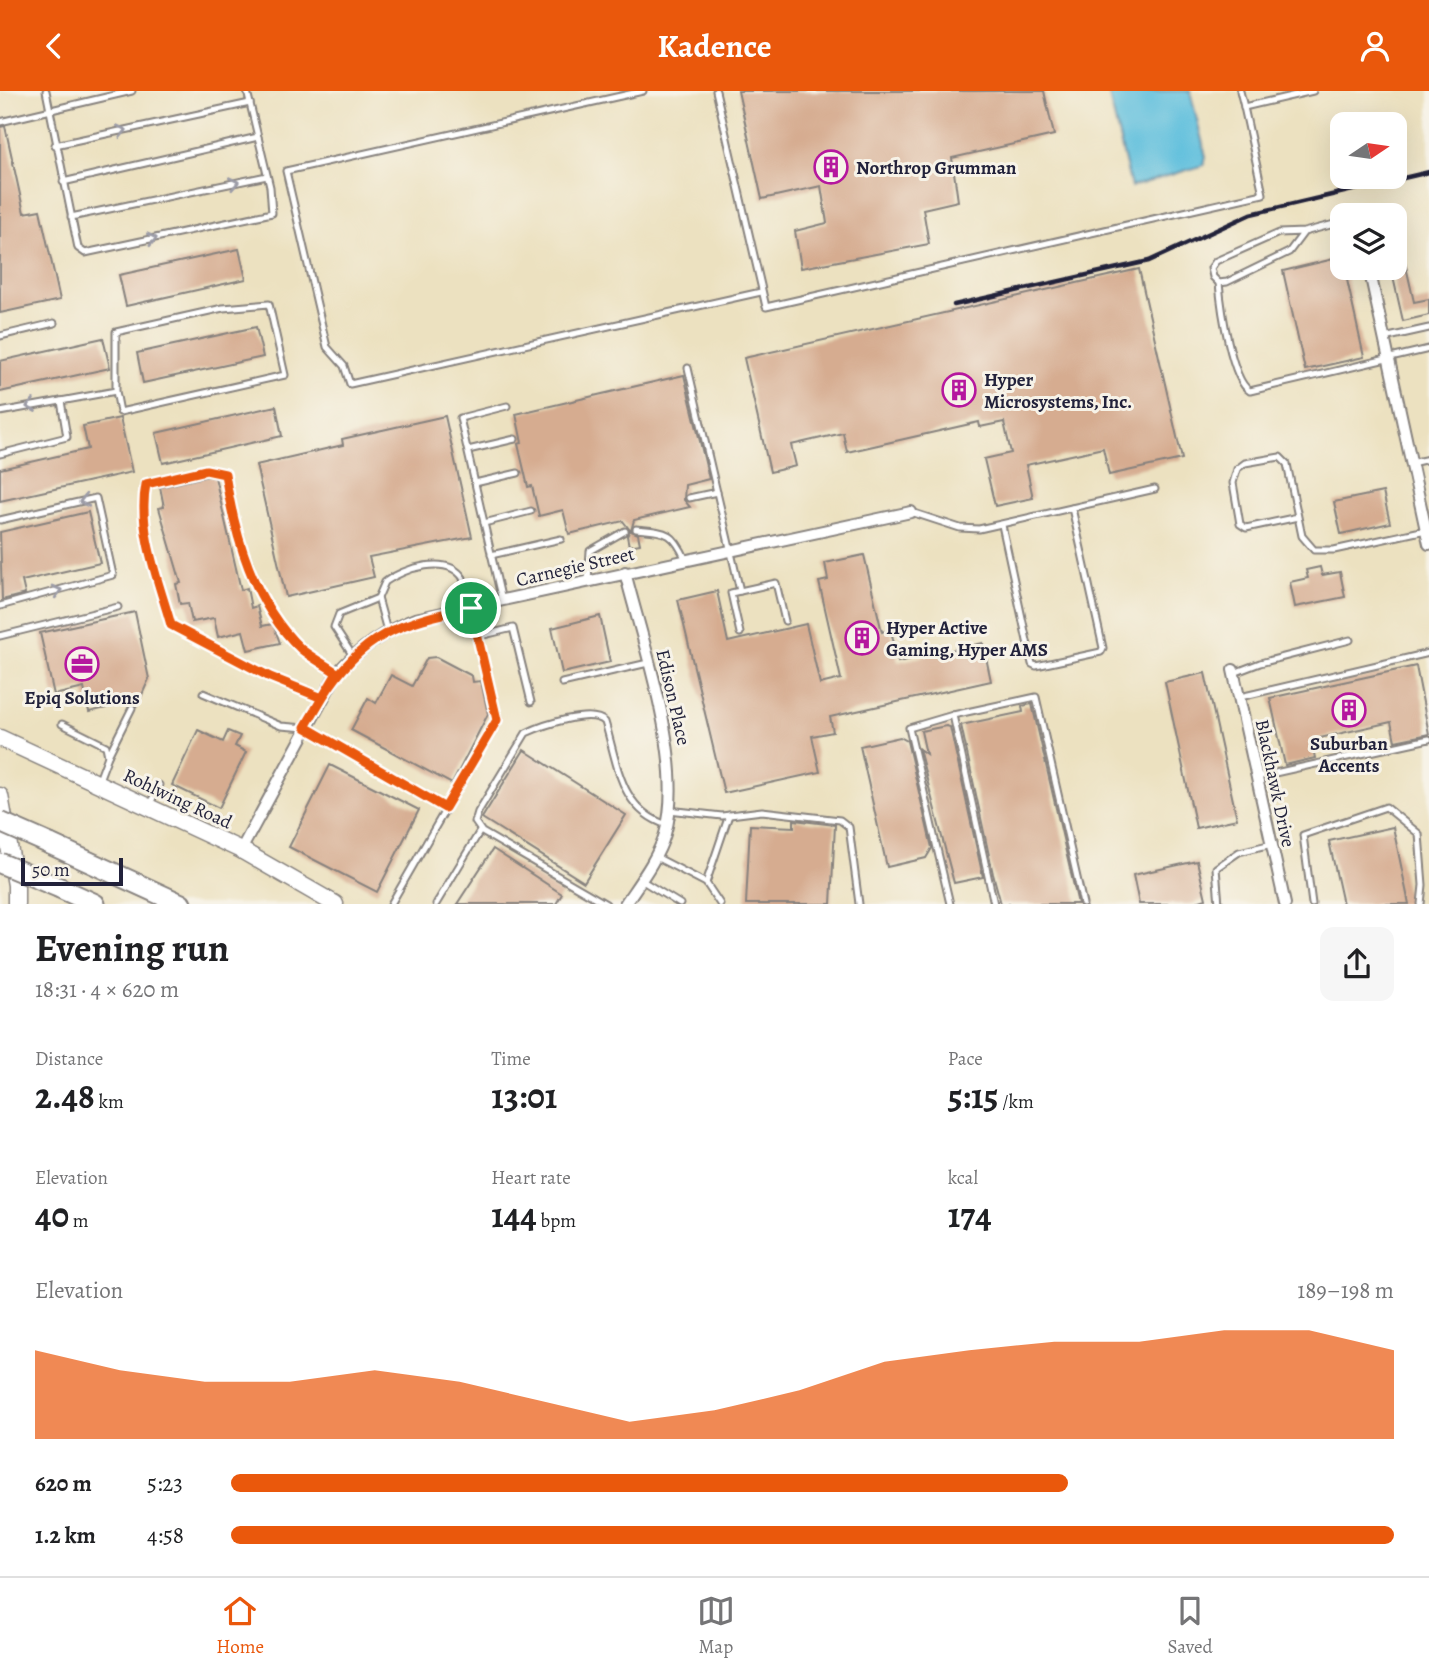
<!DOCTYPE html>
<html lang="en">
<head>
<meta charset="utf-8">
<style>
  :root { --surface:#fff; --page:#f6f6f6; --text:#202124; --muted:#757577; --line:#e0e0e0; --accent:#ea580c }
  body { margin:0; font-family:Alegreya,serif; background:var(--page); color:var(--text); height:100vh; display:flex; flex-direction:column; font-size:26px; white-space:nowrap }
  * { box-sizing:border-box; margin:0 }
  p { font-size:23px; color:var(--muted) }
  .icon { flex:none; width:38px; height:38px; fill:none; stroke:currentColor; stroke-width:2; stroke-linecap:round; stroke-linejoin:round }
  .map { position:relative; height:813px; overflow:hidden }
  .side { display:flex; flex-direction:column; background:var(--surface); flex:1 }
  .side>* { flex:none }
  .needle { width:46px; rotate:77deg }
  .tools { position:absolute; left:1330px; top:21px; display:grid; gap:14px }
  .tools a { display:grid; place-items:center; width:77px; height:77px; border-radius:14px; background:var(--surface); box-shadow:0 7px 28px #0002; font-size:35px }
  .scale { position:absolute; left:21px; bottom:18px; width:102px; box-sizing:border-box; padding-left:7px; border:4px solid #22223b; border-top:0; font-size:19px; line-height:24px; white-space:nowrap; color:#22223b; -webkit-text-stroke:5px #f7f3e8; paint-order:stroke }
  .pin { position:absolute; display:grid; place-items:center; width:60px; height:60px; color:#fff; margin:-30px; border:4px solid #fff; border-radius:50%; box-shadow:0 2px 7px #0007 }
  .round { display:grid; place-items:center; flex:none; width:74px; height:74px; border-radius:14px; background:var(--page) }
  .head { display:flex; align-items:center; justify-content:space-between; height:119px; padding:0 35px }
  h1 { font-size:38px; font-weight:700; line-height:52px }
  .figures { display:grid; grid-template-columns:repeat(3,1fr); gap:10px; height:119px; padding:7px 35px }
  .figures div { display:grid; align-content:center }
  .figures b { font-size:35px; font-weight:700 }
  .figures small { font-size:19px; font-weight:400 }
  .figures p { font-size:19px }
  .chart { height:196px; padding:14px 35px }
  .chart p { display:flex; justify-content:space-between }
  .chart svg { width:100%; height:126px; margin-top:7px; fill:var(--accent); opacity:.7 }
  ul { padding:0 35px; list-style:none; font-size:23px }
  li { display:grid; grid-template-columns:112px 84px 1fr; align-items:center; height:52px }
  li i { height:18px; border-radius:9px; background:var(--accent) }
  header { display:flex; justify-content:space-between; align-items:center; height:91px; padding:0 35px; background:var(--accent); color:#fff; font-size:32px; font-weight:700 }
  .menu { display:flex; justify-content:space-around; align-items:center; height:98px; border-top:2px solid var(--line); background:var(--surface); font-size:19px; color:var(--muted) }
  .menu a { display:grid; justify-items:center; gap:4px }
  .menu .on { color:var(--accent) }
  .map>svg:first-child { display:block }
</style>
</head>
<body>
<header><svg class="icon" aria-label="back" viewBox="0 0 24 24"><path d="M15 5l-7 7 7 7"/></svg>Kadence<svg class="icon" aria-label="person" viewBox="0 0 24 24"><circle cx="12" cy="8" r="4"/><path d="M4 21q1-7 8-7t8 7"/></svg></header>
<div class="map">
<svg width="1429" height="813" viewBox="0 0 1429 813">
  <rect width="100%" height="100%" fill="#f7f3e8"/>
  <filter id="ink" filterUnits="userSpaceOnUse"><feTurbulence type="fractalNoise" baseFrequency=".0143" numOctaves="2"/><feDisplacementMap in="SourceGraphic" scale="14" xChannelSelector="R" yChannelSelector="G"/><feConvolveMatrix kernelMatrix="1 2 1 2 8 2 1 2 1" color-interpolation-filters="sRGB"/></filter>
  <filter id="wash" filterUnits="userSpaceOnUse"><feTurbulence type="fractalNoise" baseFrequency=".00686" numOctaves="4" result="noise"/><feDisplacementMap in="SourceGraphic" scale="28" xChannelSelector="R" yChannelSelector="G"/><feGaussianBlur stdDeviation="1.57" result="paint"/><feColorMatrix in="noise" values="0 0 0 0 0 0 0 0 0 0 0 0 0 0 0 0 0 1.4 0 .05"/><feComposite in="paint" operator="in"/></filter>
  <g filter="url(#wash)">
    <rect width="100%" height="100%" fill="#ece1c0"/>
    <path fill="#5fbfdd" stroke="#40708c" stroke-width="2" d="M1108 0H1190L1206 66 1204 74 1131 96Z"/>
    <g id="blocks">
      <g fill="#d6ac90">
        <path d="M738 0H1044L1054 44 952 67 958 110 923 118 929 153 801 177 795 140 827 132 821 95 762 108Z"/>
        <path d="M5 35 24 122 40 119 60 209 0 222V36Z"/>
        <path d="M1399 144 1414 211 1429 208V224L1403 230 1391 177H1395V145Z"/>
        <path d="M239 158 246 188 126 215 119 184Z"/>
        <path d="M1342 166 1364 266 1305 279 1283 180Z"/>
        <path d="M1139 178 1182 368 1109 384 1103 357 1026 374 1033 407 995 415 984 368 1011 362 1004 331 980 336 979 331 847 361 843 342 791 354 796 375 770 381 744 267Z"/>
        <path d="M256 236 263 266 143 292 137 262Z"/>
        <path d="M103 247 110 277 0 301V270Z"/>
        <path d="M684 284 709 388 685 394 684 409 690 416 634 429 631 440 638 443 640 453 629 455 627 445 630 439 623 430 569 443 563 419 539 425 532 395 528 396 518 353 522 352 516 323Z"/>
        <path d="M276 315 282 345 163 372 156 342Z"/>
        <path d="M445 325 472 446 369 466 374 486 286 506 256 374 343 354 342 348Z"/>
        <path d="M120 327 132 381 0 410V378L88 358 83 335Z"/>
        <path d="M208 385 215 386 241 499 247 497 251 517 257 515 262 535 273 533 280 552 248 559 243 540 218 546 214 527 192 531 188 512 180 513 176 493 181 492 159 417 164 416 160 396Z"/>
        <path d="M1383 401 1390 432 1341 443 1334 411Z"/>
        <path d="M88 421 100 472 22 490 25 503 2 509 0 441Z"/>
        <path d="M864 464 882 541 891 539 898 571 983 552 991 590 830 626 833 641 812 645 820 681 724 702 678 509 717 500 728 551 806 533 820 593 841 588 819 491 828 489 825 472Z"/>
        <path d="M1320 476 1322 484 1340 481 1345 506 1295 516 1290 491 1308 487 1306 479Z"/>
        <path d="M135 521 149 588 137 615 127 612 89 621 84 597 54 604 40 542Z"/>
        <path d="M600 525 610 571 562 582 552 537Z"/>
        <path d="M436 566 472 585 473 591 481 590 488 623 452 693 351 639 368 607 376 612 391 584 412 595 427 567Z"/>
        <path d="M1416 575 1429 643 1395 650 1391 631 1311 649 1315 667 1285 674 1270 607Z"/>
        <path d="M1205 582 1237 728 1196 737 1165 591Z"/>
        <path d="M1032 613 1078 813H1001L993 783 961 634 1023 621 1022 615Z"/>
        <path d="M946 635 950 636 983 786 954 792 919 658 926 663 921 640Z"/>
        <path d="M198 639 223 651 228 640 240 645 235 655 246 661 219 717 172 694Z"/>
        <path d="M900 646 907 650 932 757 926 767 887 776 860 655Z"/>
        <path d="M524 659 626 724 584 791 482 727Z"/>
        <path d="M330 674 419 719 377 801 289 756Z"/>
        <path d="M794 729 835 734 831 813H746L750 734 794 736Z"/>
        <path d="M1393 736 1409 813H1343L1329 750Z"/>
        <path d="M493 758 562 803 556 813H457Z"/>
        <path d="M1197 770 1206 808 1191 813H1139L1133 784Z"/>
      </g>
    </g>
  </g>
  <g filter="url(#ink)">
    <use href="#blocks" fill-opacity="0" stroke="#87827e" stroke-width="2"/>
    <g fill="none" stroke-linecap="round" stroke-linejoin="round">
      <defs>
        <g id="lane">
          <path d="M46 0 78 157 85 162 272 122 270 96 247 0"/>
          <path d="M643 0 286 80 327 256 344 275 350 293 761 201"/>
          <path d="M716 0 766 216 1263 103 1244 16 1313 0"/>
          <path d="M1240 0 1244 16"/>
          <path d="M0 31 132 0"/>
          <path d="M55 54 250 12"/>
          <path d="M63 91 258 46"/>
          <path d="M71 126 267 85"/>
          <path d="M1304 141 1289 161 1227 191 1219 192 1213 186 1211 177 1216 170 1279 142 1304 141 1342 131"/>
          <path d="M1219 192C1221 215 1231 289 1250 300L1429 258"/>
          <path d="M0 245 54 232"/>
          <path d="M1384 247 1429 237"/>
          <path d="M688 277 740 500 731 502 740 542"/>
          <path d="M0 321 116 300 120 321 285 284 269 213 223 217 116 241V300"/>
          <path d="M468 359 515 348"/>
          <path d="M0 363 67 346 61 310"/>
          <path d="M1411 372 1429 368"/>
          <path d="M475 392 518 382"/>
          <path d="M689 407 717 401"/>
          <path d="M911 421 960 437 979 438 1155 398"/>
          <path d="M1298 426 1246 437 1240 433 1233 392 1237 378 1245 372 1280 366 1287 373 1302 445 1314 459H1334L1426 439"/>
          <path d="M0 429 96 407 113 484 0 515"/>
          <path d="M484 432 531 420"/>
          <path d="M1002 434 1032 573 1036 575 1101 561 1103 557 1072 417"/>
          <path d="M636 438C667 441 673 440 686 469"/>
          <path d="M491 464 561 448"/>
          <path d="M588 490 590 460 625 440"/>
          <path d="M740 500 776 492 785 530"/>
          <path d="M502 510 460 327 507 315"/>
          <path d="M387 540 378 507 385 491C404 477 448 463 463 487L497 629 391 813"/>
          <path d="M0 545 118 516"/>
          <path d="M476 546 513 537 531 611"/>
          <path d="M353 565 334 536 339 523 378 507"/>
          <path d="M1234 582 1260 572 1350 549"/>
          <path d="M562 592 648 572"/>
          <path d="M203 602 281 635 305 637 445 717"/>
          <path d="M1240 606 1429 562"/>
          <path d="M322 607 270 586 171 534C159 491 137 439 146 393L206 379 225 383C235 446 253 512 301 558 311 567 326 574 337 582"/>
          <path d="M62 633 106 655 108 665 99 689"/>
          <path d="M108 665 132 617"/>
          <path d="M1257 686 1429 648"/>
          <path d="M150 713 159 694"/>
          <path d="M669 719 722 725 762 720 840 729 849 736 859 813"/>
          <path d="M656 766 706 792 720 813"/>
          <path d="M641 789 680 813"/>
          <path d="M706 792 729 724"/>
          <path d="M436 813 480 740"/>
          <path d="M606 813 482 741 475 731 478 721 526 642C543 634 592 617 605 631 618 674 620 719 667 734"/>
          <path d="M950 813 909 637 953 624"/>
          <path d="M994 813 953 624 1036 606 1083 813"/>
          <path d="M1219 813 1216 777 1239 761 1272 753"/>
          <path d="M1312 813 1303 744 1386 716 1419 743 1423 794 1421 813"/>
        </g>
        <g id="street">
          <path d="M1369 177 1429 453"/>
          <path d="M1233 579 1285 813"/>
          <path d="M241 759 337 582C361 556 383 541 415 528L911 421"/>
          <path d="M625 813C639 792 658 767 665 743 686 673 643 554 625 481"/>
        </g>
        <g id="secondary">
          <path d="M0 647 241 759 335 813"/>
          <path d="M0 705 16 794V813"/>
        </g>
        <g id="highway">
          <path d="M50 753 181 813"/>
          <path d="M60 797 95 813"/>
        </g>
      </defs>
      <use href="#lane" stroke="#87827e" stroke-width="9"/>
      <use href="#street" stroke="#87827e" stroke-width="14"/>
      <use href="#secondary" stroke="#87827e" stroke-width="19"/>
      <use href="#highway" stroke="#87827e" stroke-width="23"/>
      <use href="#lane" stroke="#fff" stroke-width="5"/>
      <use href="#street" stroke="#fff" stroke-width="10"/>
      <use href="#secondary" stroke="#fff" stroke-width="16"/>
      <use href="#highway" stroke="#fff" stroke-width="19"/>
      <path stroke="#22223b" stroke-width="4.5" d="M954 214 1149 170 1251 123 1429 81"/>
      <defs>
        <g id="highway-bridge">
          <path d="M0 731 50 753"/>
          <path d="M0 772 60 797"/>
        </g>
      </defs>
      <use href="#highway-bridge" stroke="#87827e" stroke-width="23" stroke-linecap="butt"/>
      <use href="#highway-bridge" stroke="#fff" stroke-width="19"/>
    </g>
    <defs><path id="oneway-chevron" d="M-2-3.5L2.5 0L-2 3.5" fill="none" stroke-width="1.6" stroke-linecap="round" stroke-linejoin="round" transform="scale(1.75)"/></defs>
    <g stroke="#9c9ca7">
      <use href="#oneway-chevron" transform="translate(122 40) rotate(-12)"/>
      <use href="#oneway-chevron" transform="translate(234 92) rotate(-12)"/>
      <use href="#oneway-chevron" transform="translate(152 148) rotate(-12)"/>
      <use href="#oneway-chevron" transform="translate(31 315) rotate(170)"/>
      <use href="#oneway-chevron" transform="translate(84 410) rotate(167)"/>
      <use href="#oneway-chevron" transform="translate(57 500) rotate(-15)"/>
    </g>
  </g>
  <g fill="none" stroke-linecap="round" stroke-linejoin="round" filter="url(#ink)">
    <defs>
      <path id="route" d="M471 517C400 531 362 543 322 607L270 586 171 534C159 491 137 439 146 393L206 379 225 383C235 446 253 512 301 558 312 567 326 574 337 582L305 636 445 717 497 629 471 517"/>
    </defs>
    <use href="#route" stroke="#fff" stroke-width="14"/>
    <use href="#route" stroke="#ea580c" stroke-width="9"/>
  </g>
  <defs>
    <symbol id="building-ring" viewBox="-11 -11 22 22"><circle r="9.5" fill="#f7f3e8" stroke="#b5179e" stroke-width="1.5"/><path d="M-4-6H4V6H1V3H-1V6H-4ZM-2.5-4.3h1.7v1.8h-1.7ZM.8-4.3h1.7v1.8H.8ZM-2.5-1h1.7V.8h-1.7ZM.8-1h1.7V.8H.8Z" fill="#b5179e"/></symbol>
    <symbol id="office-ring" viewBox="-11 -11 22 22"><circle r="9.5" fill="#f7f3e8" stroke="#b5179e" stroke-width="1.5"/><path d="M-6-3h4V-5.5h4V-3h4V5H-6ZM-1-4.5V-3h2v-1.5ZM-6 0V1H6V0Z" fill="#b5179e"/></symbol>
  </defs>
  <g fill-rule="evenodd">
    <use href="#building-ring" x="812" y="57" width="38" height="38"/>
    <use href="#building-ring" x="940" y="280" width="38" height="38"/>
    <use href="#building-ring" x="843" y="528" width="38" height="38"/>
    <use href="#office-ring" x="63" y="554" width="38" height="38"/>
    <use href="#building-ring" x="1330" y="600" width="38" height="38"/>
  </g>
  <g text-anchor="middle" stroke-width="6" stroke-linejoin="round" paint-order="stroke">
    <g font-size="19" font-weight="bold" fill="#22223b" stroke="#f7f3e8" text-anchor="start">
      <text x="856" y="83">Northrop Grumman</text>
      <text x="984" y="295">Hyper<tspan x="984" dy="22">Microsystems, Inc.</tspan></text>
      <text x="886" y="543">Hyper Active<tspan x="886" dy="22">Gaming, Hyper AMS</tspan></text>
      <text x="82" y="613" text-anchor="middle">Epiq Solutions</text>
      <text x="1349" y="659" text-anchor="middle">Suburban<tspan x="1349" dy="22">Accents</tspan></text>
    </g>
    <g font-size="19" fill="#22223b" stroke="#f7f3e8">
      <text transform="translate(575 475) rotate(-13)" y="7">Carnegie Street</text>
      <text transform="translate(674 606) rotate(77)" y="7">Edison Place</text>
      <text transform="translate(1276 692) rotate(78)" y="7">Blackhawk Drive</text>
      <text transform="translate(178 707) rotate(25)" y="7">Rohlwing Road</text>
    </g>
  </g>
</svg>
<div class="tools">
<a><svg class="needle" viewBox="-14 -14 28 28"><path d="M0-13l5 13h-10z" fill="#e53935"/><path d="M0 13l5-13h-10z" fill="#757577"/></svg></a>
<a><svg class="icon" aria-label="layers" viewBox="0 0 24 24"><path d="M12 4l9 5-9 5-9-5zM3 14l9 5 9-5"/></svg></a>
</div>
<div class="scale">50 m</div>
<div class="pin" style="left:471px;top:517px;background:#1e9e55"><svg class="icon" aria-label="arrive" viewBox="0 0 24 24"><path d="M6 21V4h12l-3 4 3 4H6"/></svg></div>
</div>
<section class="side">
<div class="head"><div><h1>Evening run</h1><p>18:31 · 4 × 620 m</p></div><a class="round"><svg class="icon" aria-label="share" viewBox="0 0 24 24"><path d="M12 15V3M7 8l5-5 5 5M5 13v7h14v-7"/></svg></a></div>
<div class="figures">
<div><p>Distance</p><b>2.48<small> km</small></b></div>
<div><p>Time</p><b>13:01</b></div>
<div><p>Pace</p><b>5:15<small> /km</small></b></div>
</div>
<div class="figures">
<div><p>Elevation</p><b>40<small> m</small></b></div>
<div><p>Heart rate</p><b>144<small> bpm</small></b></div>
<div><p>kcal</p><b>174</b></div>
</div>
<div class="chart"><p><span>Elevation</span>189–198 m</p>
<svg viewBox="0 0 160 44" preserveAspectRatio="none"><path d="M0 44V13L10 20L20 24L30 24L40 20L50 24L60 31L70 38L80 34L90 27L100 17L110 13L120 10L130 10L140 6L150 6L160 13V44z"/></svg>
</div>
<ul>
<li><b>620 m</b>5:23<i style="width:72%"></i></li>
<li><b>1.2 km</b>4:58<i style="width:100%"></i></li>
</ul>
</section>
<nav class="menu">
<a class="on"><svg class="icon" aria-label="home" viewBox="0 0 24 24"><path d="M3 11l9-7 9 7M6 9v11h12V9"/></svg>Home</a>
<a><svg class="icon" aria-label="map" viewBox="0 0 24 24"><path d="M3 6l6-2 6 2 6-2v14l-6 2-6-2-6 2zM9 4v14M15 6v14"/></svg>Map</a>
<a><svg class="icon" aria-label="saved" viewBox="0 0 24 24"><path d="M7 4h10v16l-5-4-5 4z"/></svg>Saved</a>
</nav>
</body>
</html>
